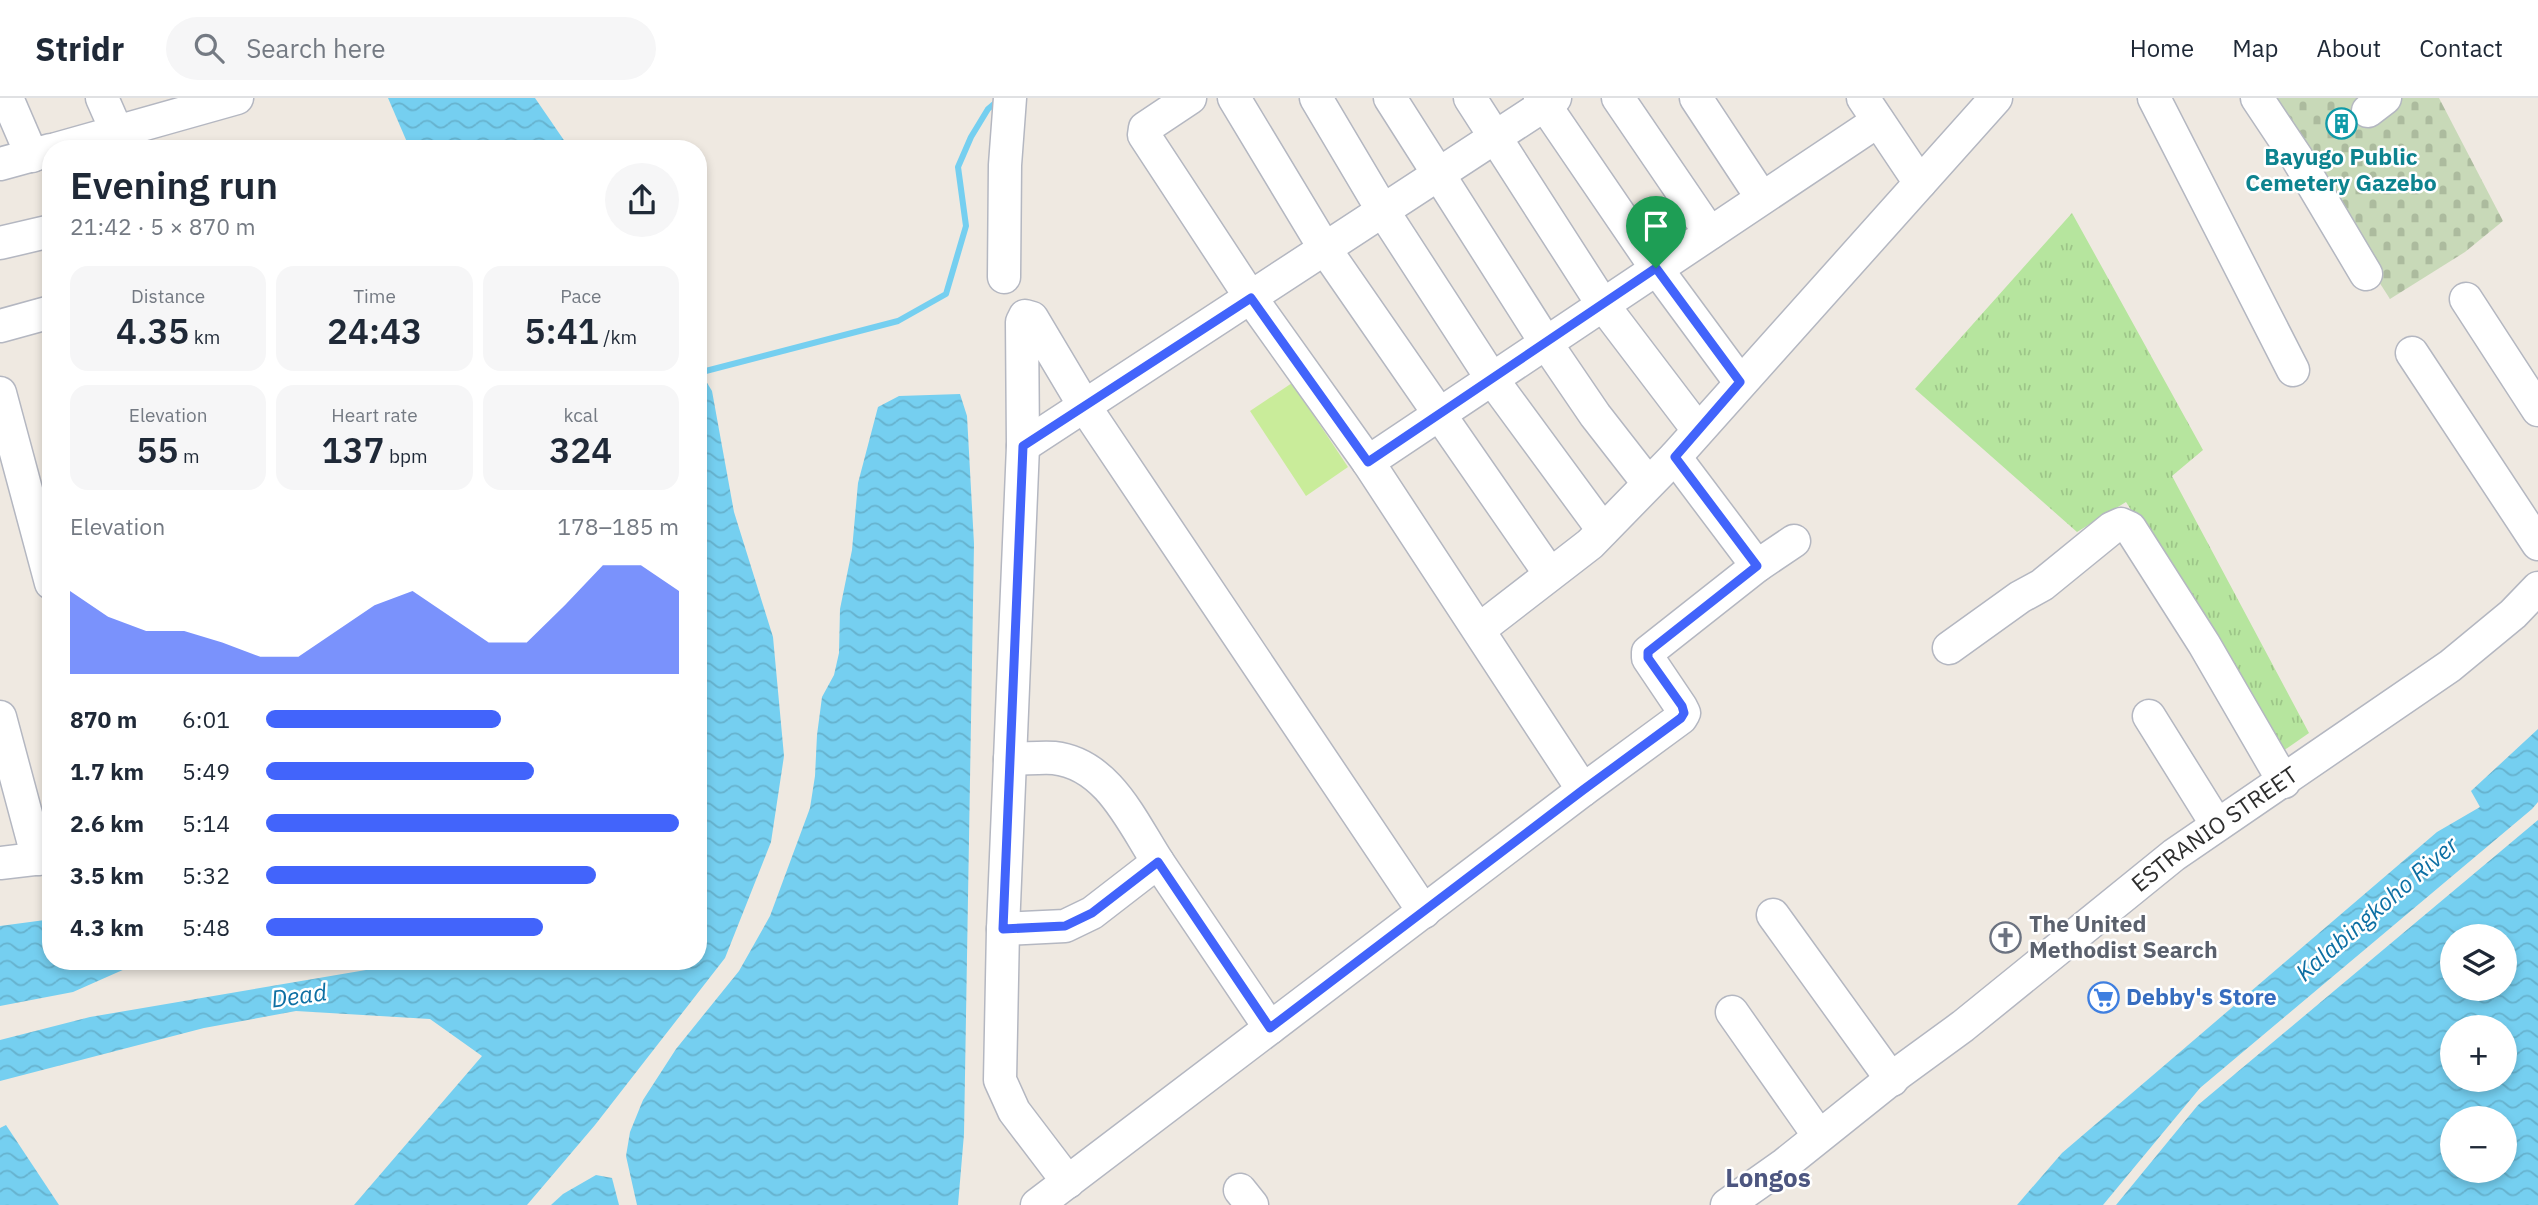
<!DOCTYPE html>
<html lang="en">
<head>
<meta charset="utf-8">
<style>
  :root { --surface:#fff; --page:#f6f6f7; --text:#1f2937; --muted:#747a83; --line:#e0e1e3; --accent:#4264fb }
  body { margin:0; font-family:"IBM Plex Sans",sans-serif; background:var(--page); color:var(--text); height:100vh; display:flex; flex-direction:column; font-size:26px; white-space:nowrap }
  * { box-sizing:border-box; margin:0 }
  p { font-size:23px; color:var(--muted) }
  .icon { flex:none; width:38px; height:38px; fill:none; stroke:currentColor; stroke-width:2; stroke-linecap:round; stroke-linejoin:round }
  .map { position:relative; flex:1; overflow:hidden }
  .panel { position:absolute; left:42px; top:42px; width:665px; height:830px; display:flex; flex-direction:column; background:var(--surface); border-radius:28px; box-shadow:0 4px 10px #0003 }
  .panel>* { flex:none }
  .buttons { position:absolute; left:2440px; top:826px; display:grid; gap:14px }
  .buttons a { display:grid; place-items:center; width:77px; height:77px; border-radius:50%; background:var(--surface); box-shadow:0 4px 10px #0003; font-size:35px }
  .pin { position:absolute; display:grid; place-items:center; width:60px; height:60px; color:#fff; margin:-72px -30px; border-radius:50% 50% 50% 0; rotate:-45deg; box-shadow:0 0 7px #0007 }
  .pin .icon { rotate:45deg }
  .round { display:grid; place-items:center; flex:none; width:74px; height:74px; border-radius:37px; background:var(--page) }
  .head { display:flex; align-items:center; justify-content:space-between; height:119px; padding:0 28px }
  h1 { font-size:38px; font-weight:600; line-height:52px }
  .stats { display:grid; grid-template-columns:repeat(3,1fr); gap:10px; height:119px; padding:7px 28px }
  .stats div { display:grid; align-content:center; border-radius:18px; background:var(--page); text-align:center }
  .stats b { font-size:35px; font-weight:600 }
  .stats small { font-size:19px; font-weight:400 }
  .stats p { font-size:19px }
  .chart { height:196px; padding:14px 28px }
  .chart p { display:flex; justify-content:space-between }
  .chart svg { width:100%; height:126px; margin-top:7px; fill:var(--accent); opacity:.7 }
  ul { padding:0 28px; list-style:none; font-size:23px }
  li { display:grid; grid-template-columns:112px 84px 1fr; align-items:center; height:52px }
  li i { height:18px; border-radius:9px; background:var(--accent) }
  header { display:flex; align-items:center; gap:42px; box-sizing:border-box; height:98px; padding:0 35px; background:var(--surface); border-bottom:2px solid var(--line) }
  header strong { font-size:33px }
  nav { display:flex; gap:38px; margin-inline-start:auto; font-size:24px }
  .search { width:490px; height:63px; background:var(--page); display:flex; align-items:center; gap:18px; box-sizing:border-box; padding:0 24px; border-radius:38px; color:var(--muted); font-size:26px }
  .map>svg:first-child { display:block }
</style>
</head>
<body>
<header>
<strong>Stridr</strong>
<div class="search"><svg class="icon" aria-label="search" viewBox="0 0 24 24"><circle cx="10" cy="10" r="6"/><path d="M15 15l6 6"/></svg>Search here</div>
<nav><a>Home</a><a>Map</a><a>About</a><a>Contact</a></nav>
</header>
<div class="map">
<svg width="2538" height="1107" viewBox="0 0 2538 1107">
  <defs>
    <pattern id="grass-tufts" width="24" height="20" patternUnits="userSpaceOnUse" patternTransform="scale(1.75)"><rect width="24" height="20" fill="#b6e59e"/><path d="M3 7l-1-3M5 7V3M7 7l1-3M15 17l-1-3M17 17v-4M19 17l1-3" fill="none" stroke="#9dc588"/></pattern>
    <pattern id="cemetery-stones" width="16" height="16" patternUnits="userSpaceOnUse" patternTransform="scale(1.75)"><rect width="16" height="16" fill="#c8d9b8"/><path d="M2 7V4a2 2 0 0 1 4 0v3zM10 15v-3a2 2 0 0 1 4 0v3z" fill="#acbb9e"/></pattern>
    <pattern id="water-waves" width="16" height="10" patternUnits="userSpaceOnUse" patternTransform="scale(1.75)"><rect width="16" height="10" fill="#75cff0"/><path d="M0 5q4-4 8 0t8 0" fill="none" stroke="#66b2ce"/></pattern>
  </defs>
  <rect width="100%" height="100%" fill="#efe9e1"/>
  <path fill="url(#grass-tufts)" d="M2072 115 2203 352 2172 378 2309 635 2283 653 2126 404 2077 434 1915 291Z"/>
  <path fill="url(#cemetery-stones)" d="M2261 0H2439L2503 123 2465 154 2390 201Z"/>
  <path fill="#c9ec9a" d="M1292 285 1348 369 1306 398 1250 313Z"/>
  <g fill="url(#water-waves)" fill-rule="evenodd">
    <path d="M388 0H535L570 51H410Z"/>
    <path d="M698 270 712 293 734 414 773 539 784 658 771 744 725 860 595 1027 527 1107H354L482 958 430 921 296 913 204 930 0 983V942L90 919 419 863H698Z"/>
    <path d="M960 296 967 318 974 446 964 1036 958 1107H637L626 1058 630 1034 643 1002 676 951 739 873 770 818 810 710 815 678 817 637 822 599 834 577 839 555 840 511 852 452 858 385 878 309 899 298Z"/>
    <path d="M2538 631V704L2532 711 2200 990 2103 1107H2017L2062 1055 2437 734 2480 709 2471 693Z"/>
    <path d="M2538 722V1107H2116L2198 1007ZM2452 838H2504V891H2452ZM2504 929V982H2452V929ZM2504 1020V1073H2452V1020Z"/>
    <path d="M45 822 51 825V863H143L73 894 0 908V828Z"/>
    <path d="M6 1027 59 1107H0V1030Z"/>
    <path d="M596 1077 612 1080 619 1107H551L563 1096Z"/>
  </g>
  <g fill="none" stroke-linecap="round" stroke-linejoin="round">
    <path stroke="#75cff0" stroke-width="6" d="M698 275 898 223 946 196 966 128 958 69 971 39 988 11 1000 1"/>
    <defs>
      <g id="minor">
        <path d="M7 0 32 58"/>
        <path d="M102 0 117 34"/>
        <path d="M1190 0 1145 30 1144 37 1251 200 1368 364 1583 692"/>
        <path d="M1234 0 1325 151 1550 476"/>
        <path d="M1316 0 1383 113 1492 281 1603 432"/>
        <path d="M1390 0 1546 245 1595 317 1648 385"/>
        <path d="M1470 0 1603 207 1698 332"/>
        <path d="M1540 0 1656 170 1740 284"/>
        <path d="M1618 0 1710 135"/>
        <path d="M1696 0 1762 100"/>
        <path d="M1863 0 1920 85"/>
        <path d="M2154 0 2293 272"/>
        <path d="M2257 0 2297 60 2366 176"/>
        <path d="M2368 13 2385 0"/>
        <path d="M56 51 237 0"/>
        <path d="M0 66 51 52"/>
        <path d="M0 145 51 133"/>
        <path d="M1004 179 1005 67 1010 0"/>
        <path d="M2466 201 2538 312"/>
        <path d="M0 228 51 214"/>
        <path d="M2412 255 2538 446"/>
        <path d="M0 295 51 485"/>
        <path d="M1023 348 1555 0"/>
        <path d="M1675 359 1757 468"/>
        <path d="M1368 364 1878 23"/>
        <path d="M1480 531 1590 446 1675 359 1996 0"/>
        <path d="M1949 550 2020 499 2042 487 2112 430 2121 426 2130 430 2204 546 2284 684"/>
        <path d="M2149 618 2217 727"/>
        <path d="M0 619 38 761"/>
        <path d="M1010 661C1025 661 1040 659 1054 660 1108 666 1132 724 1158 764"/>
        <path d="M0 765 51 759"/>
        <path d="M1773 817 1892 982"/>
        <path d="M1003 831 1065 828 1092 815 1158 764 1270 930"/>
        <path d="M1732 914 1819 1038"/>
        <path d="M1068 1084 1014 1013 1000 982 1003 831 1023 348 1022 224 1025 218 1032 220 1085 309 1424 814"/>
        <path d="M1240 1092 1252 1107"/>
        <path d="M1037 1107 1583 692 1681 620 1684 615 1681 609 1648 560V554L1757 468 1794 443"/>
        <path id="s1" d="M1727 1107 1785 1066 1900 974 1963 928 2174 757 2450 568 2513 516 2538 490"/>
      </g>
    </defs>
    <use href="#minor" stroke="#b4b7c1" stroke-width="35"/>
    <use href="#minor" stroke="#fff" stroke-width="32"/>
  </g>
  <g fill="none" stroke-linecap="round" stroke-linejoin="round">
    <defs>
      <path id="route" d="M1656 170 1740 284 1675 359 1757 468 1648 554V560L1682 608 1684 615 1681 620 1583 692 1270 930 1158 764 1092 815 1065 828 1003 831 1023 348 1251 200 1368 364Z"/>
    </defs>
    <use href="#route" stroke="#fff" stroke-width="14"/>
    <use href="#route" stroke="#4264fb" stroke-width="9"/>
  </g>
  <defs>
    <symbol id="building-ring" viewBox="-11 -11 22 22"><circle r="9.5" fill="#fff" stroke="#0f9aa8" stroke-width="1.5"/><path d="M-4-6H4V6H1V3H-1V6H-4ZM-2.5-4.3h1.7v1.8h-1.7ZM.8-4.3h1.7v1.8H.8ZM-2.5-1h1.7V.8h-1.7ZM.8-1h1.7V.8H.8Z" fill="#0f9aa8"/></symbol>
    <symbol id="church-ring" viewBox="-11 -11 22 22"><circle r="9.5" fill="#fff" stroke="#6b7280" stroke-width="1.5"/><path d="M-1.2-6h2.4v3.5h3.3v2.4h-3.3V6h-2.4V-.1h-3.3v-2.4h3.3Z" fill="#6b7280"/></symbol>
    <symbol id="supermarket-ring" viewBox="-11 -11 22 22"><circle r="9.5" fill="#fff" stroke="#3f7fe0" stroke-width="1.5"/><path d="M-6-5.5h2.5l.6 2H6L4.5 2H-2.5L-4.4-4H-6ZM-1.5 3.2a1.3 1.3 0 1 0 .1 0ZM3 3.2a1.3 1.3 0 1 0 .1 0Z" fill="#3f7fe0"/></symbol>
  </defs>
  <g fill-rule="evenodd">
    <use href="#building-ring" x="2324" y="8" width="35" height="35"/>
    <use href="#church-ring" x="1988" y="822" width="35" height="35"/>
    <use href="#supermarket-ring" x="2086" y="882" width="35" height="35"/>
  </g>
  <g text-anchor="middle" stroke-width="5" stroke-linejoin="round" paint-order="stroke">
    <g font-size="23" font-weight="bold" fill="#0d838f" stroke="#fff">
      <text x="2341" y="67">Bayugo Public<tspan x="2341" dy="26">Cemetery Gazebo</tspan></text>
    </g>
    <g font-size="23" fill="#2e2e2e" stroke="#fff">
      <text dy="8" stroke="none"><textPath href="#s1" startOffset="616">ESTRANIO STREET</textPath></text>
    </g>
    <g font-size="23" font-weight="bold" fill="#5b616d" stroke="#fff" text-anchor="start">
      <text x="2029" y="834">The United<tspan x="2029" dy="26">Methodist Search</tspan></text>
    </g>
    <g font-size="23" font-weight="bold" fill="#366cbe" stroke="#fff" text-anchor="start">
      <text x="2126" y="907">Debby's Store</text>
    </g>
    <g font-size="24" font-style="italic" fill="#0d6fa3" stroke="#fff">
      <text transform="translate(2377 811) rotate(-41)" y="8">Kalabingkoho River</text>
      <text transform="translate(299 898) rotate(-8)" y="8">Dead</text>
    </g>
    <g font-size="26" font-weight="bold" fill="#4d5680" stroke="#fff">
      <text x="1768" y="1089">Longos</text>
    </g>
  </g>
</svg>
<div class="buttons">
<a><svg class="icon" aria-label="layers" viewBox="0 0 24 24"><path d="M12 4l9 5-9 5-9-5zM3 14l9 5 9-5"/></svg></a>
<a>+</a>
<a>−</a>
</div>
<div class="pin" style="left:1656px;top:170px;background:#1e9e55"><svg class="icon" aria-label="arrive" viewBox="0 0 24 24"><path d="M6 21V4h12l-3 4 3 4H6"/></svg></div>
<section class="panel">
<div class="head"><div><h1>Evening run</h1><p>21:42 · 5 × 870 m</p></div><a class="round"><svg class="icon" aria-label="share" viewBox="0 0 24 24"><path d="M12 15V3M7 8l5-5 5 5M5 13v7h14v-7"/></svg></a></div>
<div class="stats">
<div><p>Distance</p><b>4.35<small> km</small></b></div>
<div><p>Time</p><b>24:43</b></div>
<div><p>Pace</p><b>5:41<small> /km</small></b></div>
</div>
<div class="stats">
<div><p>Elevation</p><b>55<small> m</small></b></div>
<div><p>Heart rate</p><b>137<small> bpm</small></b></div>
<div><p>kcal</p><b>324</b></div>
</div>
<div class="chart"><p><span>Elevation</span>178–185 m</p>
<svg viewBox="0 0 160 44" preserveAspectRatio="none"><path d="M0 44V15L10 24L20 29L30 29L40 33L50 38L60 38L70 29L80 20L90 15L100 24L110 33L120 33L130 20L140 6L150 6L160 15V44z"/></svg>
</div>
<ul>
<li><b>870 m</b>6:01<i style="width:57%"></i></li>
<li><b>1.7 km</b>5:49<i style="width:65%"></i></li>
<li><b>2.6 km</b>5:14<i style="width:100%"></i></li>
<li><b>3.5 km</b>5:32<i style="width:80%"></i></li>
<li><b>4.3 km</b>5:48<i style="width:67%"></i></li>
</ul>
</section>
</div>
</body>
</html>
